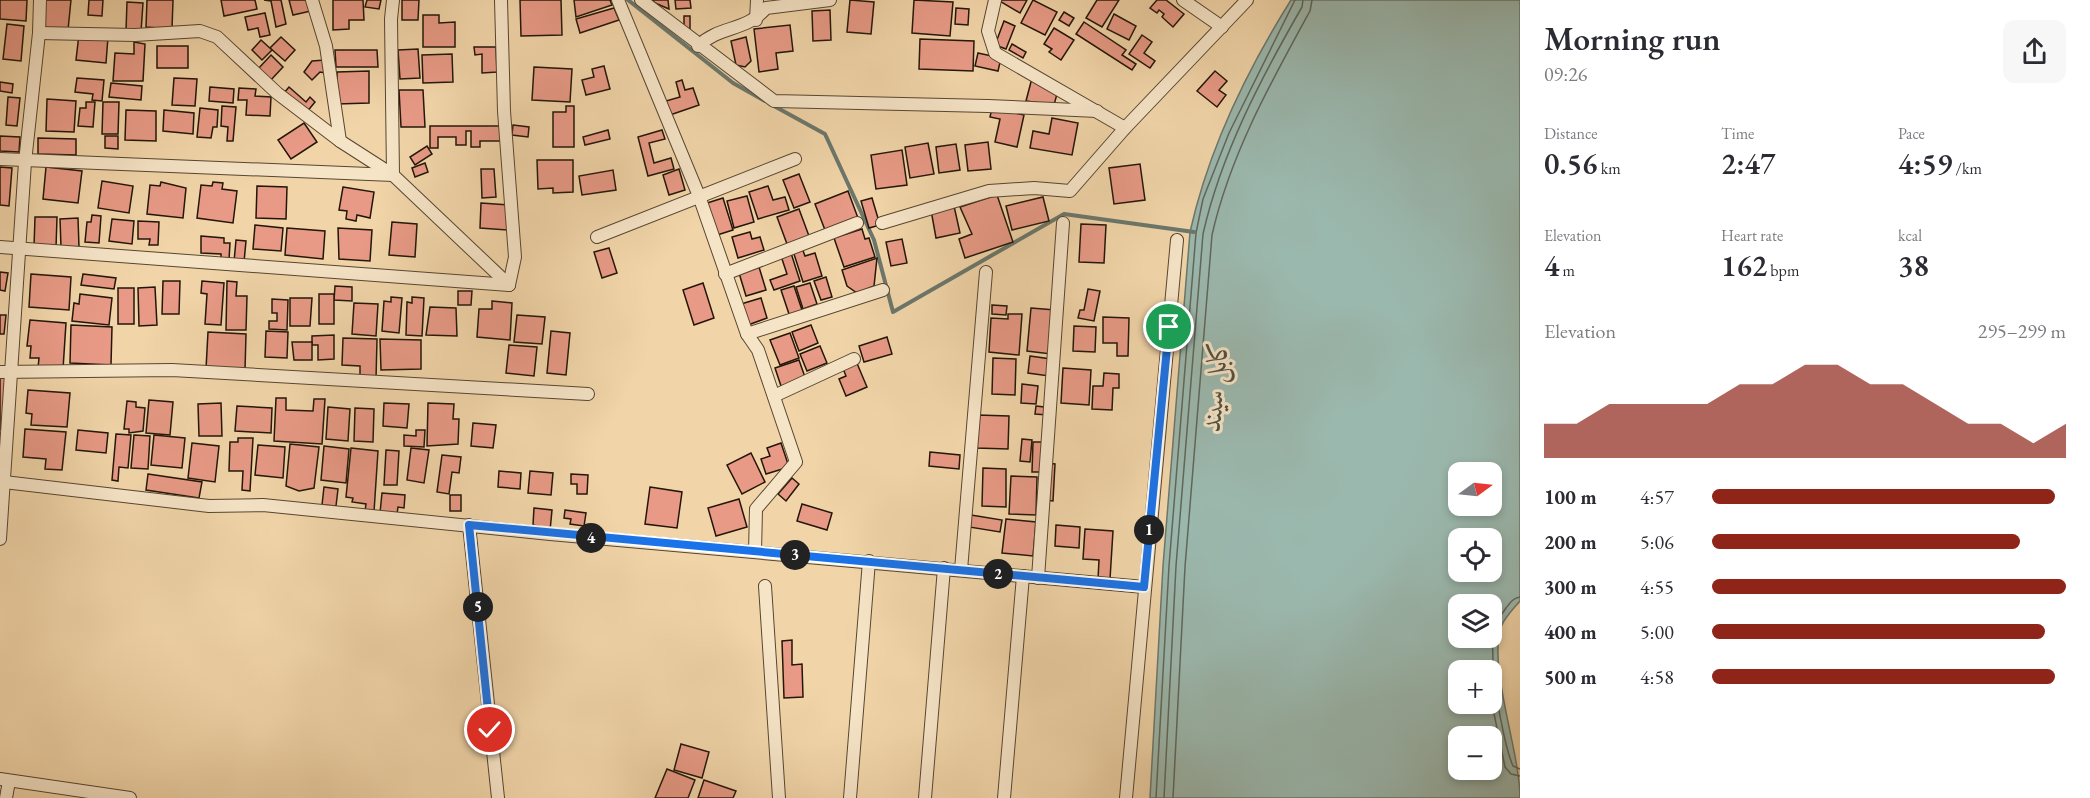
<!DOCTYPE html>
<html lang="en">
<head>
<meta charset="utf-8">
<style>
  :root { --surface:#fff; --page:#f7f7f7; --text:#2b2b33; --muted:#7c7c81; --accent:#8f2418 }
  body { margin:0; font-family:"EB Garamond",Amiri,serif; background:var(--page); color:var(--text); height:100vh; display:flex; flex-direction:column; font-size:22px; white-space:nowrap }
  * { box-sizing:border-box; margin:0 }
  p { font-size:20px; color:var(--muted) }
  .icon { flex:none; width:33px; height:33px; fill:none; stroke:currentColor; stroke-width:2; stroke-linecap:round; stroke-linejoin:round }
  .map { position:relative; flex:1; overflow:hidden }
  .details { display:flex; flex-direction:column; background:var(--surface); width:570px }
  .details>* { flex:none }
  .needle { width:39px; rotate:75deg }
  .fabs { position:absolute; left:1448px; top:462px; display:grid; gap:12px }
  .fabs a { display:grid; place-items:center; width:54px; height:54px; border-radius:12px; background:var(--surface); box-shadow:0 3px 9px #0003; font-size:30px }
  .pin { position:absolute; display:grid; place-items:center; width:51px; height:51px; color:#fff; margin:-26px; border:3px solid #fff; border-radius:50%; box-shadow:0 2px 6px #0007 }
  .km { position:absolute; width:30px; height:30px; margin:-15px; border-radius:50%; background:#222; color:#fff; font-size:16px; line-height:30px; text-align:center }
  .round { display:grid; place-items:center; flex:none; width:63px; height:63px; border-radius:12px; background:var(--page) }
  .head { display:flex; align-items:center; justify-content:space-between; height:102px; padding:0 24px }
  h1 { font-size:33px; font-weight:600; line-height:45px }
  .figures { display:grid; grid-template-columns:repeat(3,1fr); gap:9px; height:102px; padding:6px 24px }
  .figures div { display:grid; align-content:center }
  .figures b { font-size:30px; font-weight:600 }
  .figures small { font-size:16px; font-weight:400 }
  .figures p { font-size:16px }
  .chart { height:168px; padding:12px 24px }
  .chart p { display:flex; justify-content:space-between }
  .chart svg { width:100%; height:108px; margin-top:6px; fill:var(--accent); opacity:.7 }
  ul { padding:0 24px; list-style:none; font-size:20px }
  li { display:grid; grid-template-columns:96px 72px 1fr; align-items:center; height:45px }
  li i { height:15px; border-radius:8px; background:var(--accent) }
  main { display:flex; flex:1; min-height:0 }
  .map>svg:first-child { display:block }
</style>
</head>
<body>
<main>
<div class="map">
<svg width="1520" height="798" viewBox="0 0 1520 798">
  <rect width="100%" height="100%" fill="#f1d5a9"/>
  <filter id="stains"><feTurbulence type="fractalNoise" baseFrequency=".00333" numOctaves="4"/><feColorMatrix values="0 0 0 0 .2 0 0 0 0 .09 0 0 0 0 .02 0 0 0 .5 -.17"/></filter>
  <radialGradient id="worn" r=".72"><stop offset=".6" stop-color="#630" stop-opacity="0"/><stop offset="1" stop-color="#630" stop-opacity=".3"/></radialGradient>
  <path fill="#9bb8ae" stroke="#6b776c" stroke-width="1.5" fill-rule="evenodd" d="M1291 0H1520V601C1514 608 1504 618 1501 627 1488 668 1520 751 1520 798H1150L1163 566 1190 232C1208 151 1247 70 1291 0ZM1458 472H1491V506H1458ZM1458 538H1491V572H1458ZM1458 604H1491V638H1458ZM1458 670H1491V704H1458ZM1458 736H1491V770H1458Z"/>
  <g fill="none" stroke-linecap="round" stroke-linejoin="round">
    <g stroke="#5f675b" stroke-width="1.5">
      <path d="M1520 597C1513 598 1510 603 1506 608 1503 613 1498 618 1496 624 1486 649 1502 741 1513 766L1520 769"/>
      <path d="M1491 699 1505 767 1511 774 1520 776"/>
      <path d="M1156 798 1169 566 1196 233 1203 199 1229 133 1295 0"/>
      <path d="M1164 798 1176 566 1203 234C1221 154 1261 78 1302 7L1303 0"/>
      <path d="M1173 798 1185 567 1212 235C1230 155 1271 82 1310 11L1312 0"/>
    </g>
    <g stroke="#6b776c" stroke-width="4">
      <path d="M628 0 733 83 765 101"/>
      <path d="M774 106 825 134 874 240 893 312 1064 214 1194 232"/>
    </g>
  </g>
  <g fill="#e89a86" stroke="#231608" stroke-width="1.5">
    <path d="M0 0H27L26 21 0 19Z"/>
    <path d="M42 0H71L68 30 40 27Z"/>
    <path d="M89 0H103L102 16 88 15Z"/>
    <path d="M147 0H173L172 29 146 27Z"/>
    <path d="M221 0H255L257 9 224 16Z"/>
    <path d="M264 0H281L286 24 276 27 271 1Z"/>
    <path d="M289 0H308L311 11 293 15Z"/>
    <path d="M333 0H363L364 20H349V29L333 30Z"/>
    <path d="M367 0H381L379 9 365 7Z"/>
    <path d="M402 0H419L418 20H402Z"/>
    <path d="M520 0H561L562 35 521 36Z"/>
    <path d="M574 0H610L612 5 576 17Z"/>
    <path d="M652 0H668L669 9 655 3Z"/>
    <path d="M675 0H690L691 8 676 9Z"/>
    <path d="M850 0 874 2 871 34 847 32Z"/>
    <path d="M914 0 953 2 950 36 912 33Z"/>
    <path d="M998 0H1027L1020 13Z"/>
    <path d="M1033 0 1057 12 1045 35 1021 23Z"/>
    <path d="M1097 0H1119L1102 27 1086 18Z"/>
    <path d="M1157 0H1166L1184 14 1173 27 1162 17 1164 14 1159 10 1157 13 1150 8Z"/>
    <path d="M127 2 143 3 141 32 126 31Z"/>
    <path d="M614 8 619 20 580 33 576 19Z"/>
    <path d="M956 8 969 9 968 25 955 24Z"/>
    <path d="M830 10 831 40 813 41 812 11Z"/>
    <path d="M1064 12 1074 18 1069 26 1059 20Z"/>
    <path d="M265 13 270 35 260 37 258 28 248 30 245 17Z"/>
    <path d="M1114 14 1136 26 1129 40 1107 29Z"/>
    <path d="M423 15H439V23L455 22V47H423Z"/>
    <rect x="684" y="16" width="6" height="13"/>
    <path d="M1004 21 1015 26 1006 49 995 45Z"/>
    <path d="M1084 22 1126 50 1122 55 1136 64 1132 70 1076 34Z"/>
    <path d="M7 24 24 26 21 61 3 59Z"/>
    <path d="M790 25 793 51 776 53 778 69 759 72 754 29Z"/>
    <path d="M1054 28 1074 40 1061 60 1049 52 1052 49 1044 44Z"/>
    <path d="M79 34 108 37 106 63 76 60Z"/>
    <path d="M1142 35 1152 42 1144 53 1155 61 1150 68 1129 54Z"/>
    <path d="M281 37 295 50 285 61 270 48Z"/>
    <path d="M746 37 751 61 745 67 736 65 731 41Z"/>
    <path d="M920 39 974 41 973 71 919 69Z"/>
    <path d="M261 40 272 50 262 60 252 50Z"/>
    <path d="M134 42 145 44 143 81H113L115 53 134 54Z"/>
    <path d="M1012 44 1026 52 1023 58 1009 50Z"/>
    <rect x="157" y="46" width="31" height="22"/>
    <path d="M474 47H496L497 72 482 73V54L475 55Z"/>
    <path d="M418 49 420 78 400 79 398 50Z"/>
    <path d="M335 50H377L378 67H336Z"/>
    <path d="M978 53 1001 58 998 71 975 66Z"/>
    <path d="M452 54 453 82 423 83 422 55Z"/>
    <path d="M271 55 283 67 270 81 258 69Z"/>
    <path d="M325 60 326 73 320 72 312 80 304 72 312 61Z"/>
    <path d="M604 66 610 89 586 95 582 80 594 77 592 69Z"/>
    <path d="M534 67 572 69 570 102 532 100Z"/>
    <path d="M369 71V103L337 104V72Z"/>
    <path d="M1215 71 1227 81 1219 90 1226 95 1217 107 1197 91Z"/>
    <path d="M77 78 104 80 102 101 92 100 93 94 75 92Z"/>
    <path d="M174 78 197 79 195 106 172 105Z"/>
    <path d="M1032 78 1057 94 1054 105 1026 101Z"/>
    <path d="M682 80 685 90 693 88 699 105 670 115 666 101 680 97 676 82Z"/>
    <path d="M0 82 13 84 12 93 0 91Z"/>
    <path d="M111 83 142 86 141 100 109 97Z"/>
    <path d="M210 87 234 89 233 103 209 101Z"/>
    <path d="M289 87 306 102 310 97 315 102 306 113 284 93Z"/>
    <path d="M239 88 256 89 255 96 271 97 270 116 246 115 247 100H238Z"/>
    <path d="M399 90H423L425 127H401Z"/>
    <path d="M8 97 20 98 17 126 6 125Z"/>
    <path d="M47 99 76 101 74 132 46 131Z"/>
    <path d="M86 102H95L93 127 78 126 80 108H86Z"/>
    <path d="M103 102H119L118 134H102Z"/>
    <path d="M222 106 236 107 233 141H227L228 127 221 126Z"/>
    <path d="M566 106H574V147H553V112H566Z"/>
    <path d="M200 108 218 110 217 127H213L211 138 197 137Z"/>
    <path d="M992 108 1024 115 1017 147 995 142 1000 119 990 117Z"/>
    <path d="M126 110 156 111V141L125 140Z"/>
    <path d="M164 110 194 113 193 134 163 131Z"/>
    <path d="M1052 118 1078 123 1072 155 1030 148 1033 131 1049 134Z"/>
    <path d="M304 123 317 142 291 159 278 140Z"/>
    <path d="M513 125 529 127 528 137 512 135Z"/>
    <path d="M430 126H502V141H480V147H471V131H466V145H456V137H438V148H430Z"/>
    <path d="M608 130 610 139 585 145 583 137Z"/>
    <path d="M662 130 665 139 649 143 654 163 671 158 674 169 648 176 638 137Z"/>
    <path d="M0 136 20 137 19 152 0 151Z"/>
    <path d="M105 136H118V149L105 148Z"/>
    <path d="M38 138 76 139V155L38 154Z"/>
    <path d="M988 142 991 169 968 171 965 145Z"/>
    <path d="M928 143 934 174 910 178 905 147Z"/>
    <path d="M956 144 960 170 939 173 936 147Z"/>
    <path d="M427 146 432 154 415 165 410 157Z"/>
    <path d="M902 150 907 185 876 189 871 155Z"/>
    <path d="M537 160H573V192L553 193V188L538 189Z"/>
    <path d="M425 163 428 172 415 177 412 168Z"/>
    <path d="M1140 164 1145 200 1114 204 1109 168Z"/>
    <path d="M0 167 12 168 9 206 0 205Z"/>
    <path d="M46 167 82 171 78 203 43 199Z"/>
    <path d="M481 169H494L496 197 482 198Z"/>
    <path d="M679 169 685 190 669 195 663 175Z"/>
    <path d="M613 170 616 190 582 195 579 176Z"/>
    <path d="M799 174 810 202 794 208 783 180Z"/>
    <path d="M102 181 133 186 129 213 98 208Z"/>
    <path d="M161 182 186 188 183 218 147 214 150 185 160 186Z"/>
    <path d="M213 182 223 183 222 189 237 191 233 223 197 218 201 185 212 186Z"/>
    <path d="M257 186 287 187 286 219 256 218Z"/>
    <path d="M768 186 773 200 785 197 789 210 758 219 749 192Z"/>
    <path d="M343 187 374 192 370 218 357 215 356 221 346 219 347 211 339 210Z"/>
    <path d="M848 191 858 218 825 230 815 204Z"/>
    <path d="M997 195 1013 242 965 258 959 239 972 234 960 207Z"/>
    <path d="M747 196 754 222 734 228 727 201Z"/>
    <path d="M1043 197 1049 221 1012 230 1006 206Z"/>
    <path d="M723 198 733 230 714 236 704 204Z"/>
    <path d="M872 198 880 225 869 228 861 201Z"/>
    <path d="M481 203 509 205 507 230 480 228Z"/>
    <path d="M954 206 960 233 936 238 931 210Z"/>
    <path d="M799 209 809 236 787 244 777 217Z"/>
    <path d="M92 215 101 216 99 243 85 242 87 222H91Z"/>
    <path d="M35 217H57L56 248 34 247Z"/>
    <path d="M78 218 79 247H61L60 219Z"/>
    <path d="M112 219 134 221 132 244 109 241Z"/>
    <path d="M138 221 159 222 158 245H149L150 239H138Z"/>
    <path d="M392 222 417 224 415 257 389 255Z"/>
    <path d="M1081 224 1106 225 1104 263 1079 262Z"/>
    <path d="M255 225 283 228 281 251 253 249Z"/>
    <path d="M287 228 325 231 323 259 285 255Z"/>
    <path d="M338 228 372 230 370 261 339 259Z"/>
    <path d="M862 229 865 239 869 238 875 257 844 267 834 238Z"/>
    <path d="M750 232 752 239 760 237 764 250 738 258 732 237Z"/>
    <path d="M201 236 224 238V243H230L229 260 221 259V254L201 253Z"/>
    <path d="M902 239 907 263 891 266 886 242Z"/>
    <path d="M236 240 246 241 244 262H234Z"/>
    <path d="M609 248 617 273 602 278 594 252Z"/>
    <path d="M802 248 805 256 815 253 822 276 803 282 793 251Z"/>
    <path d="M791 253 800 281 774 290 770 280 787 274 781 256Z"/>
    <path d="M877 258 874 286 857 293 847 286 842 270Z"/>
    <path d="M759 267 766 290 746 296 739 273Z"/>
    <path d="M0 272 8 273 5 291 0 290Z"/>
    <path d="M31 274 71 277 69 310 29 307Z"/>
    <path d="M83 274 116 278 114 289 81 285Z"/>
    <path d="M826 277 832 297 821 300 814 281Z"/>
    <path d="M163 281H180L179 314H162Z"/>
    <path d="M202 281 224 283 221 325 205 324 207 294 201 293Z"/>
    <path d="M227 281 237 282 236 296H247L246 330H226Z"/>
    <path d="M703 283 714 318 694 325 683 290Z"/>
    <path d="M810 283 817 304 803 309 796 287Z"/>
    <path d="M335 286 352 287V301L334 300Z"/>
    <path d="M794 286 803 313 790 317 781 290Z"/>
    <path d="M155 287 157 325 139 326 138 288Z"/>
    <rect x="118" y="288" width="16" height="36"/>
    <path d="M1088 289 1100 291 1094 321 1078 318 1080 310H1084Z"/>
    <path d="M458 291H472L471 305H458Z"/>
    <path d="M80 294 112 298 109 325 72 321 74 303 79 304Z"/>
    <rect x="319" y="294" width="15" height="30"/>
    <path d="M391 297 402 298 399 333 382 331 384 301 391 302Z"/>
    <path d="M412 297 424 298 422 336 406 335 407 302 412 303Z"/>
    <path d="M290 298H312L310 326H290Z"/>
    <path d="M761 298 767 318 748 325 741 304Z"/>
    <path d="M272 299 288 300 287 330 269 329V321H277V313H272Z"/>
    <path d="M492 301 512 303 510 340 477 337 479 309H492Z"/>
    <path d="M354 303 378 304 376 336 352 334Z"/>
    <path d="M992 305 1007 306 1006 315 992 314Z"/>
    <path d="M430 307 456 308 457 336 426 335Z"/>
    <path d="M1031 308 1055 310 1051 354 1027 351Z"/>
    <path d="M1008 314H1022L1019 355 989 352 991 318 1008 319Z"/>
    <path d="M0 315H6L4 334H0Z"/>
    <path d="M517 315 545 317 542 344 514 342Z"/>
    <path d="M1103 317 1129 318 1128 356H1117V343H1103Z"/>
    <path d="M30 320 66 323 63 369 38 368 39 358H30L31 346H27Z"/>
    <path d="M71 325 112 327 111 365 70 363Z"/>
    <path d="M811 325 818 343 799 351 792 332Z"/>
    <path d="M1074 326 1096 327 1095 352 1073 351Z"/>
    <path d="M266 331 288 332 287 358 265 357Z"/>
    <path d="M551 331 570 333 566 375 547 373Z"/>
    <path d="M208 332 246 334 245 370 206 369Z"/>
    <path d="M790 333 799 358 780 365 770 340Z"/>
    <path d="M334 335V359L318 360V345H312V336Z"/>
    <path d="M887 337 892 354 864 362 859 346Z"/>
    <path d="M343 338 377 339 376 379 360 378V366L342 365Z"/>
    <path d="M380 339 421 340V369L381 370Z"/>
    <path d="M292 342H312V360H294Z"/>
    <path d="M509 345 537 347 534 376 506 373Z"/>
    <path d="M820 346 827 363 807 371 800 354Z"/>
    <path d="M1030 356 1051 359 1049 376 1028 373Z"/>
    <path d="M993 358 1016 359 1015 395 992 394Z"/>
    <path d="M799 360 806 380 782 389 775 368Z"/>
    <path d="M856 361 867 387 846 396 839 379 846 376 842 366Z"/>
    <path d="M1063 368 1091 370 1089 405 1061 403Z"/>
    <path d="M1104 373 1119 374V388H1113L1112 410 1092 409 1093 386H1103Z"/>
    <path d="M0 378H5L2 429H0Z"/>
    <path d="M1022 384 1038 386 1036 404 1021 403Z"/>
    <path d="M28 390 70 393 67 427 31 425 32 414 26 413Z"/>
    <path d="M276 398H286V410L313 411 314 399H325L322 444 274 441Z"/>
    <path d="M149 400 173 402 170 435 146 433Z"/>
    <path d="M127 401 136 402V407L145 408 143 431 129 433V429H124Z"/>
    <path d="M221 403 222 436H199L198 404Z"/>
    <path d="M384 403 409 404 407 428 383 426Z"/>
    <path d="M428 403 454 404 453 419H459L458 444 427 446Z"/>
    <path d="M237 406 272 408 271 433 235 431Z"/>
    <path d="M1036 406 1044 407 1047 415 1035 414Z"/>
    <path d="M328 407 350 409 348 441 326 439Z"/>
    <path d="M355 408 374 409 373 442 354 441Z"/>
    <path d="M977 415 1009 416 1008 449 976 448Z"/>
    <path d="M473 423 496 425 493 448 471 446Z"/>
    <path d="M25 429 66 432 62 470 45 469 46 459 23 457Z"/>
    <path d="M78 430 108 433 106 453 76 450Z"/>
    <path d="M416 430H425L424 447 404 446V435L416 436Z"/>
    <path d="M116 434 131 435 128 468 119 467 118 481 112 480Z"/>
    <path d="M134 435 150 436 148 469 131 468Z"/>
    <path d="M154 435 185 438 182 468 151 465Z"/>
    <path d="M238 438H253L250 491 242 490 243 471H229L230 442H238Z"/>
    <path d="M1022 439 1032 440 1030 462 1020 461Z"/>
    <path d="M1033 442H1043L1041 472H1032Z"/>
    <path d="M192 443 219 446 215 482 188 478Z"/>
    <path d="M781 443 789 467 766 474 761 459 770 456 767 448Z"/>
    <path d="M290 444 319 447 314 488 299 491 286 486Z"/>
    <path d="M258 445 285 447 283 478 255 475Z"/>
    <path d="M324 446 349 449 346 483 321 480Z"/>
    <path d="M351 448 378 451 374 512 365 511 366 504 352 502 353 498 346 497Z"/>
    <path d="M411 448 429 450 424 483 407 480Z"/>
    <path d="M386 450 399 451 397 485H384Z"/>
    <path d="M930 452 960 455 959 469 929 466Z"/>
    <path d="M751 453 765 482 742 494 727 465Z"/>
    <path d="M442 455 461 457 459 473 452 472 449 494 437 492Z"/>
    <path d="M1048 463 1055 464 1053 501 1046 500Z"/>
    <path d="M983 468 1006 469V507L982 506Z"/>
    <path d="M499 471 521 473 520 489 498 487Z"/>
    <path d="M530 471 553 473 551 495 528 493Z"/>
    <path d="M148 474 202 482 199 498 146 490Z"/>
    <path d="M571 474 588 475 587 494H577V484H571Z"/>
    <path d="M1011 476 1037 477 1036 515 1009 514Z"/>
    <path d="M792 478 799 484 786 501 778 494Z"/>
    <path d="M324 487 338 489 336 506 322 505Z"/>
    <path d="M650 487 682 492 677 528 645 524Z"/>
    <path d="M382 493 405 495 404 508 398 507 397 514 380 513Z"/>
    <rect x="450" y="495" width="11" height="16"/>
    <path d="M739 499 747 527 716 536 708 508Z"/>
    <path d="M802 504 832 513 827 530 797 521Z"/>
    <path d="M534 508 552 510 550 531 538 529V526L533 525Z"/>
    <path d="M565 510 586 513 584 526 570 524 571 519 564 518Z"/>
    <path d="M971 515 1002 520 1000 532 969 527Z"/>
    <path d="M1006 519 1036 522 1033 556 1002 553Z"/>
    <path d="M1056 525 1080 527 1079 548 1055 546Z"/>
    <path d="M1085 529 1113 531 1110 579H1098L1099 560 1083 559Z"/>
    <path d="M792 640V665L802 664 803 697 784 698 782 641Z"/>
    <path d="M681 744 709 752 702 778 674 770Z"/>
    <path d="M667 769 695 780 688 798H655Z"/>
    <path d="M704 780 736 791 733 798H698Z"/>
  </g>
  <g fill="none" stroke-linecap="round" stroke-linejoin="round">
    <defs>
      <g id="minor">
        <path d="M312 0 326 46 340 141"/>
        <path d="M501 0 504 111 515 257 509 285"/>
        <path d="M618 0 699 196 747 334 758 350 796 462 756 509 755 552"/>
        <path d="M641 0 774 101 988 106 1097 111"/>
        <path d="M995 0 988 31 995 53 1125 128"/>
        <path d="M1183 0 1222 27"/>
        <path d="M756 20 757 0"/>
        <path d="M39 33 135 35 200 31 217 37 277 93 340 141 393 175 509 285"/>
        <path d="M698 46C720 25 746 32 766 8L830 0"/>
        <path d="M0 159 393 175 391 19 393 0"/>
        <path d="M882 223 989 191 1034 188 1070 191 1125 128 1247 0"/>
        <path d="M597 237 795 159"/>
        <path d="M0 247 509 285"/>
        <path d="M725 274 857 223"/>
        <path d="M747 334 883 290"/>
        <path d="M0 372 172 370 588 394"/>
        <path d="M774 396 854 359"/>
        <path d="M4 482 209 506 263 505 550 534 1144 587"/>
        <path d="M469 525 498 798"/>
        <path d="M0 539 25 162 39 33 40 0"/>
        <path d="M961 570 986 272"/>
        <path d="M1038 578 1063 223"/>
        <path d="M765 586 779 798"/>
        <path d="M0 779 130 798"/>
        <path d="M6 798 9 781"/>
        <path d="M850 798 869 561"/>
        <path d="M925 798 944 568"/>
        <path d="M1004 798 1023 576"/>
        <path d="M1126 798 1177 240"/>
      </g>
    </defs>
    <use href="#minor" stroke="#564630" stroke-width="14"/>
    <use href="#minor" stroke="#f6e4c7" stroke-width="12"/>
  </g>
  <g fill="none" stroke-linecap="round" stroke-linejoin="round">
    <defs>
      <path id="route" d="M490 730 469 525 1144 587 1169 327"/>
    </defs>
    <use href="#route" stroke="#fff" stroke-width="12"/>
    <use href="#route" stroke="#1a73e8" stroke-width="8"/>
  </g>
  <g text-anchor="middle" stroke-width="6" stroke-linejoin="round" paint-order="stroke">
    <g font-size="28" font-style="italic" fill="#4d4f42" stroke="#f6e4c7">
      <text transform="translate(1214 385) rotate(-85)" y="10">کابل سيند</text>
    </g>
  </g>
  <rect width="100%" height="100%" filter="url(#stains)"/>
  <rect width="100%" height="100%" fill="url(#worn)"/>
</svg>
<div class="fabs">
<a><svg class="needle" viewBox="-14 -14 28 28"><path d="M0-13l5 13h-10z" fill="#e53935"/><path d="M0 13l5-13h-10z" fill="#7c7c81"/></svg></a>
<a><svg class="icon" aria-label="locate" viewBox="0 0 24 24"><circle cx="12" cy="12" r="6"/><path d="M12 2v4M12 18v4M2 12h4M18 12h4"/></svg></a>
<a><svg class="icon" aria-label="layers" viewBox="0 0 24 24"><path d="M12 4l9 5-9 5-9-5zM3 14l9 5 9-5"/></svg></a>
<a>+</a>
<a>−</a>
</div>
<div class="pin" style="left:1169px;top:327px;background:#1e9e55"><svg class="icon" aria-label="arrive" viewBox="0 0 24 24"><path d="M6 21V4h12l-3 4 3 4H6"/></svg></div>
<div class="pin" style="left:490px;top:730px;background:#d93025"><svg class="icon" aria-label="check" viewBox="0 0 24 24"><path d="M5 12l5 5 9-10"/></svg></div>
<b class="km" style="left:1149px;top:530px">1</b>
<b class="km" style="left:998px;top:574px">2</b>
<b class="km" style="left:795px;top:555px">3</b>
<b class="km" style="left:591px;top:538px">4</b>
<b class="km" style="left:478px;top:607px">5</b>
</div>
<section class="details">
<div class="head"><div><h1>Morning run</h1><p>09:26</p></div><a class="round"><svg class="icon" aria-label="share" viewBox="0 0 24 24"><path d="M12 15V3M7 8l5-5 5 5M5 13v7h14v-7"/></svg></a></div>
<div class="figures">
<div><p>Distance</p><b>0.56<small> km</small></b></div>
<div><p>Time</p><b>2:47</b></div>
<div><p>Pace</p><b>4:59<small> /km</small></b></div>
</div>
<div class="figures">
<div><p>Elevation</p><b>4<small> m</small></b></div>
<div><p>Heart rate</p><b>162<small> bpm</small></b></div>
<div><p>kcal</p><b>38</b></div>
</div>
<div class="chart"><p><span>Elevation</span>295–299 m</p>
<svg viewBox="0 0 160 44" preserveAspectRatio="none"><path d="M0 44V30L10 30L20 22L30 22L40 22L50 22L60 14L70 14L80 6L90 6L100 14L110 14L120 22L130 30L140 30L150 38L160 30V44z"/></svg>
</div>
<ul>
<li><b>100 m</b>4:57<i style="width:97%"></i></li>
<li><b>200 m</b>5:06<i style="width:87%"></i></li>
<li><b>300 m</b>4:55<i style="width:100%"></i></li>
<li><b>400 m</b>5:00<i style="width:94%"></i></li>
<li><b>500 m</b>4:58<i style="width:97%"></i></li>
</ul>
</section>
</main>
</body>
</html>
